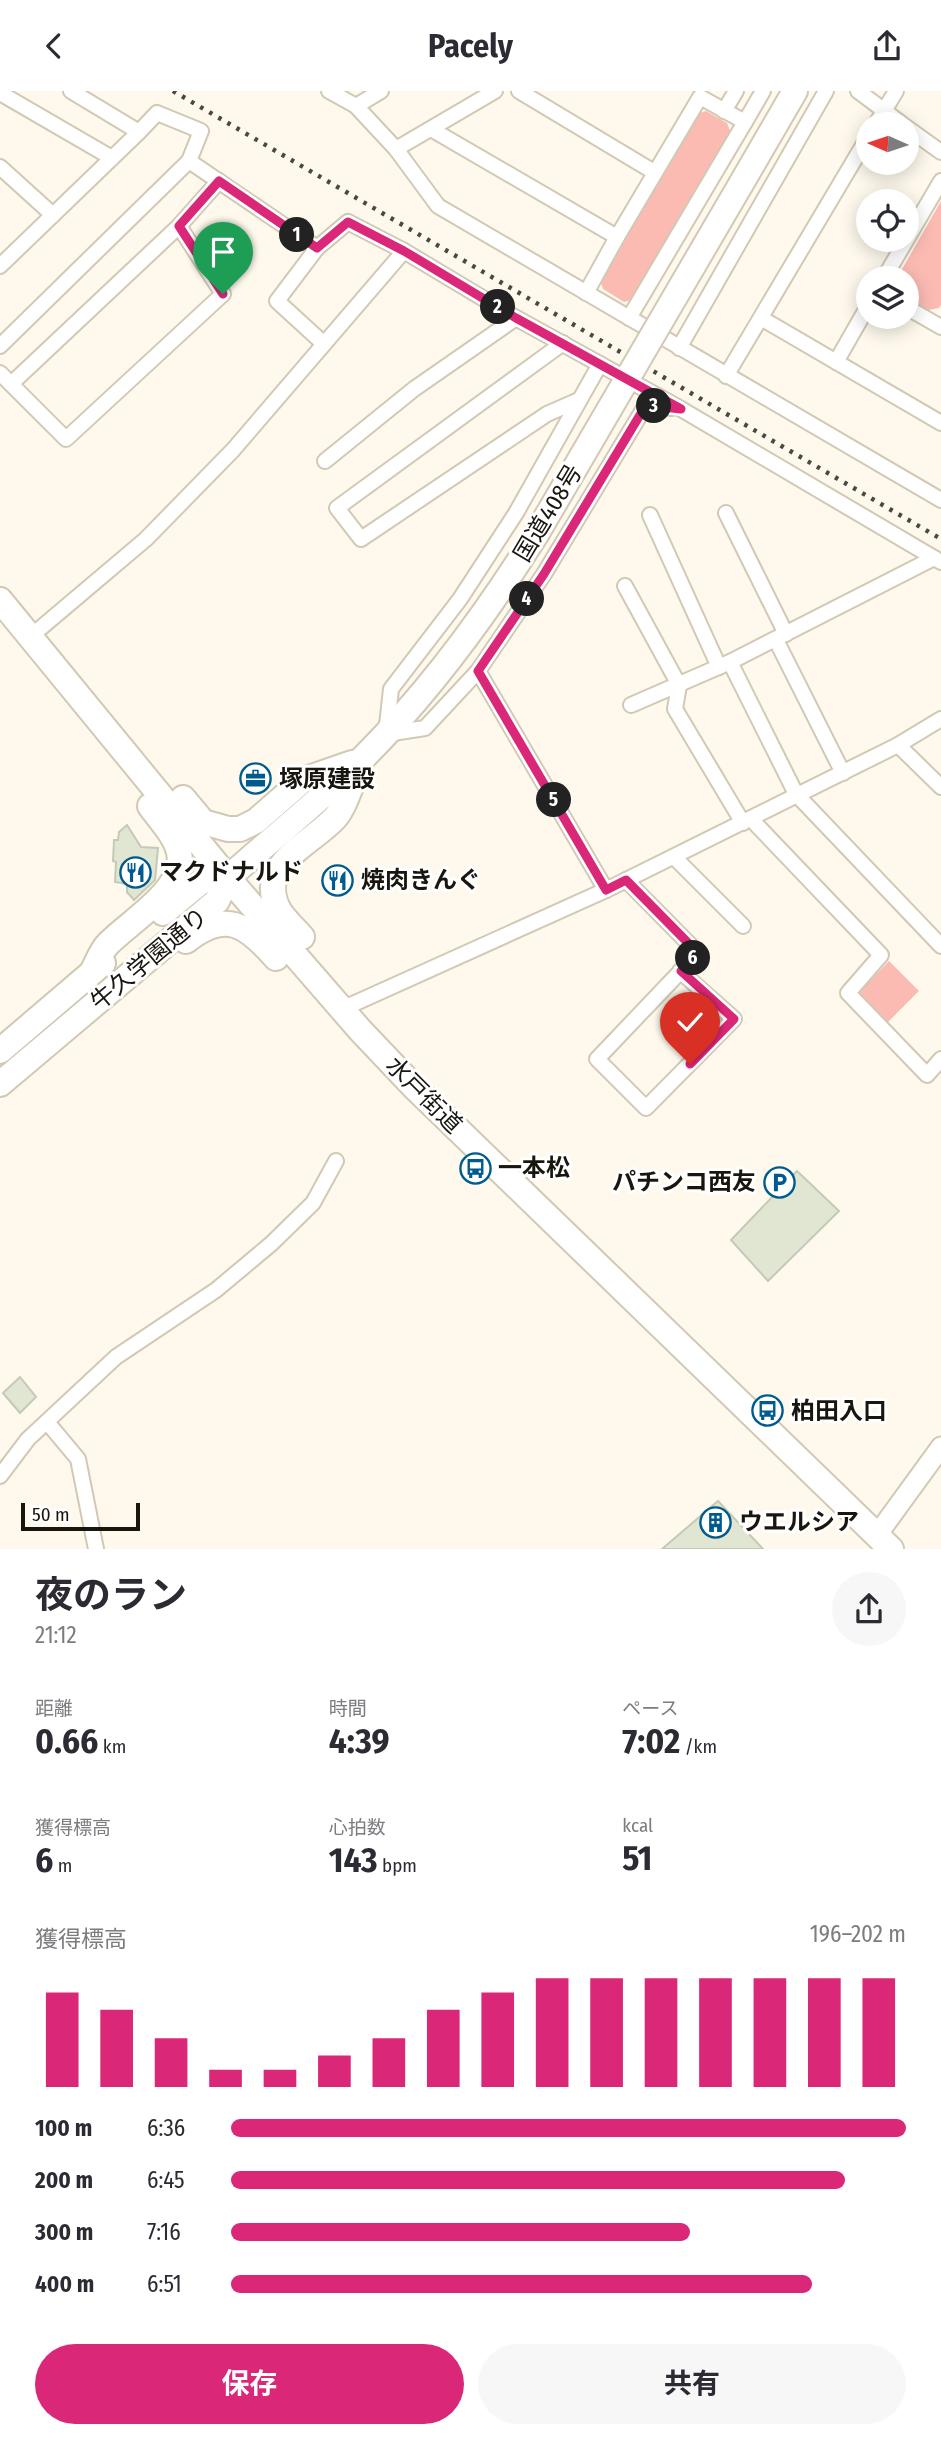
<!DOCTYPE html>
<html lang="ja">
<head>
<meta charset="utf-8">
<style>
  :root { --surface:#fff; --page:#f7f7f7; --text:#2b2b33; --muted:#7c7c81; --accent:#db2777 }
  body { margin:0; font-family:"Fira Sans Condensed","Noto Sans JP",sans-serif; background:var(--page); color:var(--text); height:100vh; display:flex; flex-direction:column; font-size:26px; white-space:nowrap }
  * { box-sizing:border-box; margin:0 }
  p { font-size:23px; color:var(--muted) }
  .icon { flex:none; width:38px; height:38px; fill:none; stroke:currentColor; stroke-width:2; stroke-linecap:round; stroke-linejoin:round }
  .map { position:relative; height:1458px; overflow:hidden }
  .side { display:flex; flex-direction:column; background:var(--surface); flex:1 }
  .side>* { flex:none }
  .needle { width:46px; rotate:273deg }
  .controls { position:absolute; left:856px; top:21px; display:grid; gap:14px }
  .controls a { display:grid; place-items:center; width:63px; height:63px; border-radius:50%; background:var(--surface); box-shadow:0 4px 18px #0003; font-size:35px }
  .scale { position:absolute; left:21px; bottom:18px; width:119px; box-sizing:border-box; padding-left:7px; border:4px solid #19160f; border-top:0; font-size:19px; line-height:24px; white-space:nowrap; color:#19160f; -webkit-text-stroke:5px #fff; paint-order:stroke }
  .pin { position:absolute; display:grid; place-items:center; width:60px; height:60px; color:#fff; margin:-72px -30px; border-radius:50% 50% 50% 0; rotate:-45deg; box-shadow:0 0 7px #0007 }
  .pin .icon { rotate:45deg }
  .km { position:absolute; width:35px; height:35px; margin:-18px; border-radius:50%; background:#222; color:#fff; font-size:19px; line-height:35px; text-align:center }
  .round { display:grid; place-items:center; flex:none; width:74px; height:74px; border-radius:37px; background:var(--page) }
  .overview { display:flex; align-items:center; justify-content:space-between; height:119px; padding:0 35px }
  h1 { font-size:38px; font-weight:700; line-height:52px }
  .stats { display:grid; grid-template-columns:repeat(3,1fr); gap:10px; height:119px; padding:7px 35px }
  .stats div { display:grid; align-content:center }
  .stats b { font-size:35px; font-weight:700 }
  .stats small { font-size:19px; font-weight:400 }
  .stats p { font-size:19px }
  .chart { height:196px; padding:14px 35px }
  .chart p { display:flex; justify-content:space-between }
  .chart svg { width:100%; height:126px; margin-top:7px; stroke:var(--accent); stroke-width:6 }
  .primary-button { display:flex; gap:14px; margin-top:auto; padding:14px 35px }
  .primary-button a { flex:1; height:80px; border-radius:42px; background:var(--accent); color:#fff; font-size:28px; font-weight:700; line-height:80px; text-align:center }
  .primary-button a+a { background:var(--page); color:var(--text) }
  ul { padding:0 35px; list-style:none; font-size:23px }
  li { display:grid; grid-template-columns:112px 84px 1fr; align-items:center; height:52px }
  li i { height:18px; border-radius:9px; background:var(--accent) }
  header { display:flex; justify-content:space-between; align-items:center; height:91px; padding:0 35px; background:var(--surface); font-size:32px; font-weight:700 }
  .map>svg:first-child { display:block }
</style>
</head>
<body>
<header><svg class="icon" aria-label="back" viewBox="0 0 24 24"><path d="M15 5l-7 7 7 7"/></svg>Pacely<svg class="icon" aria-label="share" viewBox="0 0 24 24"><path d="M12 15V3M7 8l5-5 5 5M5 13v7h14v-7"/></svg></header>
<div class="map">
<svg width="941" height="1458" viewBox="0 0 941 1458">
  <rect width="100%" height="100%" fill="#fef9ec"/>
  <g fill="#fbbbb3">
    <path d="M706 20 727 32 731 42 638 207 624 211 603 198 599 186 693 24Z"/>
    <path d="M941 110V214L939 217 923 220 907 207 906 187H897Z"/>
    <path d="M889 870 919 900 887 932 857 903Z"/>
  </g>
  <g fill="#e0e6d1" stroke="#c4cab5" stroke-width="2">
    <path d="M127 734 141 756 158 757 155 789 134 809 127 801V793L115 791 116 771 113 770 114 749H118L119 741Z"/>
    <path d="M797 1080 839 1120 768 1190 731 1149Z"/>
    <path d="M20 1286 36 1306 20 1322 3 1302Z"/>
    <path d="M718 1410 763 1458H662Z"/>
  </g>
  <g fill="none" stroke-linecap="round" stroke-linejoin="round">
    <defs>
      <g id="street">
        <path d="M71 0 139 41"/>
        <path d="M329 0 356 15 396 58 438 115 941 409"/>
        <path d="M519 0 654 81"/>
        <path d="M858 0 902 33"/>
        <path d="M0 2 112 67"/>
        <path d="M356 15 381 0"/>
        <path d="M724 20 736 0"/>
        <path d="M876 33 896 0"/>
        <path d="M906 36 941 61"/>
        <path d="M431 38 617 146 700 6 745 31 763 0"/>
        <path d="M396 58 495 0"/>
        <path d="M0 76 53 124"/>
        <path d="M317 157 277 210 324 253"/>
        <path d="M0 175 139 41 157 22 201 40 189 70 317 157 348 131 404 160 516 227 681 318 941 471"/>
        <path d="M884 187 941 90"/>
        <path d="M586 202 617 146"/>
        <path d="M906 216 941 236"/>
        <path d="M629 227 745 31"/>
        <path d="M761 227 941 332"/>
        <path d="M563 252 337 417 361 448 547 323 579 309"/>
        <path d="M0 255 189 70"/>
        <path d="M679 257 826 0"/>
        <path d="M836 271 868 215"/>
        <path d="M600 273 516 422 460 508 391 598 386 643 425 637 478 580 544 483 646 314 672 317"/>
        <path d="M0 282 66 348 223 203 179 135"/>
        <path d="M726 285 868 46"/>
        <path d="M11 293 179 135 219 90"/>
        <path d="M325 370 414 298 516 227"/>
        <path d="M726 422 786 543"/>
        <path d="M650 424 719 576"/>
        <path d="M625 495 679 594 675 618 743 732"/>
        <path d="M30 546 146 448 233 359 404 160"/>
        <path d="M776 549 843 682"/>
        <path d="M730 571 934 467"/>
        <path d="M478 580 606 799"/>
        <path d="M631 614 730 571 796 703 941 855"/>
        <path d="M898 654 941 696"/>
        <path d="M751 728 881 864 848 902 927 984 941 968"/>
        <path d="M674 766 743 835"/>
        <path d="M626 789 698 862 597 968 646 1017 734 928 680 880"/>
        <path d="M342 918 606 799 898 654 941 628"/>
        <path d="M47 1331 78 1368 96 1458"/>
        <path d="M0 1385 28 1348 116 1266 216 1199 271 1153 313 1112 336 1070"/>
      </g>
      <path id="secondary" d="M877 1444 941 1356"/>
      <g id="highway">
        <path d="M741 93 795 0"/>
        <path d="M0 509 228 787 360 939 416 998 891 1458"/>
        <path d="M183 707 203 731 228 738H240L256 730 303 689 352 672"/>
        <path d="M163 822 202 790 228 787"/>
        <path d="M302 846C295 838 286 830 280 821 253 775 310 754 335 727 345 716 351 693 358 678"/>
        <path d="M186 850C226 818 247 834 276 867"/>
        <path d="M92 881C97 872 101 860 108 853 130 830 187 798 179 761 175 744 160 729 150 715"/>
        <path d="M0 960 103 872"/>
        <path d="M0 993 217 810 228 787C273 746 321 709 364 666 431 599 487 522 537 442"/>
      </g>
    </defs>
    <use href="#street" stroke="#d1c9b4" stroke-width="18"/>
    <use href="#secondary" stroke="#d1c9b4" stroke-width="23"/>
    <use href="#highway" stroke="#d1c9b4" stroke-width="28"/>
    <use href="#street" stroke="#fff" stroke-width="14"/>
    <use href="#secondary" stroke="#fff" stroke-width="19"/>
    <use href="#highway" stroke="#fff" stroke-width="24"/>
    <path stroke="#4b4840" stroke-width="4.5" stroke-dasharray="3.5 7" stroke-linecap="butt" d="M173 0 941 448"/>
    <defs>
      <path id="highway-bridge" d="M537 442 741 93"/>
    </defs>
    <use href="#highway-bridge" stroke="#d1c9b4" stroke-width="28" stroke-linecap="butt"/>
    <use href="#highway-bridge" stroke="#fff" stroke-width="24"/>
  </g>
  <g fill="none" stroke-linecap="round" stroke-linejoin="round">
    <defs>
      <path id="route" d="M223 203 179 135 219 90 317 157 348 131 404 160 516 227 681 318 646 314 544 483 478 580 606 799 626 789 698 862 681 880 734 928 690 973"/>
    </defs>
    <use href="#route" stroke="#fff" stroke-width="14"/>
    <use href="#route" stroke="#db2777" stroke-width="9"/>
  </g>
  <defs>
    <symbol id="office-ring" viewBox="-11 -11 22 22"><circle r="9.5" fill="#fff" stroke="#005b8c" stroke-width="1.5"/><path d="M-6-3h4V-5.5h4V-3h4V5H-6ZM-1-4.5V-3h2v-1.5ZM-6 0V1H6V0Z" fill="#005b8c"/></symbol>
    <symbol id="restaurant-ring" viewBox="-11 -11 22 22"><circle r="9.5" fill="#fff" stroke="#005b8c" stroke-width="1.5"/><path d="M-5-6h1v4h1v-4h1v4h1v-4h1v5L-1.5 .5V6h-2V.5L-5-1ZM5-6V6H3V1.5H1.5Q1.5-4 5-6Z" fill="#005b8c"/></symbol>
    <symbol id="bus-ring" viewBox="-11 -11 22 22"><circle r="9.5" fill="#fff" stroke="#005b8c" stroke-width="1.5"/><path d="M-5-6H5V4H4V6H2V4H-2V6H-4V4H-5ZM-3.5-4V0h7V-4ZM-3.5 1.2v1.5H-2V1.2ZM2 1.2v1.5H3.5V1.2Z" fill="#005b8c"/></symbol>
    <symbol id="parking-ring" viewBox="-11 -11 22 22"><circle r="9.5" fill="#fff" stroke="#005b8c" stroke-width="1.5"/><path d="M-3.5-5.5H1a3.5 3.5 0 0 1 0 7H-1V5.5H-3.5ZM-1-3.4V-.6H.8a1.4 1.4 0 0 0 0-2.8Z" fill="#005b8c"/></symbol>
    <symbol id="building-ring" viewBox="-11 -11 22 22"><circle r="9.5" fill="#fff" stroke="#005b8c" stroke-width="1.5"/><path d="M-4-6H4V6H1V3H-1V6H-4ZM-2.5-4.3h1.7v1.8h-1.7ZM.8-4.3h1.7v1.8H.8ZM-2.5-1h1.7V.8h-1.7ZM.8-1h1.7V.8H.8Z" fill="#005b8c"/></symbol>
  </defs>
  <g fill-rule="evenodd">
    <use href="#office-ring" x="238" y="670" width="35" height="35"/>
    <use href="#restaurant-ring" x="118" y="764" width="35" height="35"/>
    <use href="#restaurant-ring" x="320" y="772" width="35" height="35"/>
    <use href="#bus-ring" x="458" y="1060" width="35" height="35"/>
    <use href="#parking-ring" x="762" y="1074" width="35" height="35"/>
    <use href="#bus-ring" x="750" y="1302" width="35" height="35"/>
    <use href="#building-ring" x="698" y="1414" width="35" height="35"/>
  </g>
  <g text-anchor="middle" stroke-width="6" stroke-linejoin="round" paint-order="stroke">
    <g font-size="24" fill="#19160f" stroke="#fff">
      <text transform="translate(548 422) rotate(-59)" y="8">国道408号</text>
      <text transform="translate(149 868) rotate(-40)" y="8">牛久学園通り</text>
      <text transform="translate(424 1004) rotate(45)" y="8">水戸街道</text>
    </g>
    <g font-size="24" font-weight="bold" fill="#19160f" stroke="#fff" text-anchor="start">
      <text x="279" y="696">塚原建設</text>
      <text x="159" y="789">マクドナルド</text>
      <text x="361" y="797">焼肉きんぐ</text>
      <text x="498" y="1085">一本松</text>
      <text x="756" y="1099" text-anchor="end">パチンコ西友</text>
      <text x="791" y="1328">柏田入口</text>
      <text x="739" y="1439">ウエルシア</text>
    </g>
  </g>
</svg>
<div class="controls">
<a><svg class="needle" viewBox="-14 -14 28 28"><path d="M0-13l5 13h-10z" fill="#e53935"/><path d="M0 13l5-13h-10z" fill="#7c7c81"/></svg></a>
<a><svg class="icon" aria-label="locate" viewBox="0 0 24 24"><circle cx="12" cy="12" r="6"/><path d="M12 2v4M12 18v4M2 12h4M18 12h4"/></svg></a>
<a><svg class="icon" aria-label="layers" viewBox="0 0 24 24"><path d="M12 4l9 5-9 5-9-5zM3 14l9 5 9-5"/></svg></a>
</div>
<div class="scale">50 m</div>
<div class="pin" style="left:223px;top:203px;background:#1e9e55"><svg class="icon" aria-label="arrive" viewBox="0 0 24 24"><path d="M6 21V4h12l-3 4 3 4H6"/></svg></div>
<div class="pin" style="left:690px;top:973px;background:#d93025"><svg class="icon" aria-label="check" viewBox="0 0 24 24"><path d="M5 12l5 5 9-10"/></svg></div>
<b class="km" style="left:297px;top:144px">1</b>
<b class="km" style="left:498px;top:216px">2</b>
<b class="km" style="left:654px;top:315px">3</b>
<b class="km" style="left:527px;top:508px">4</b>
<b class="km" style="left:554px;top:709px">5</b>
<b class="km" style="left:693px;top:867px">6</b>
</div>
<section class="side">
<div class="overview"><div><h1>夜のラン</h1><p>21:12</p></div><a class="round"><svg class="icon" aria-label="share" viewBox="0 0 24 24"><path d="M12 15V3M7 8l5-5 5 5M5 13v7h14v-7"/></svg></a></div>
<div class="stats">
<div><p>距離</p><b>0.66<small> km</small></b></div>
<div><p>時間</p><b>4:39</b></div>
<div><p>ペース</p><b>7:02<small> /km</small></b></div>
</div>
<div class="stats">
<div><p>獲得標高</p><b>6<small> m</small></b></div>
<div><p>心拍数</p><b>143<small> bpm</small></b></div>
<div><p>kcal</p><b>51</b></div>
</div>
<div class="chart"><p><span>獲得標高</span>196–202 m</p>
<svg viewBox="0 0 160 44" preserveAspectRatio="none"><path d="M5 44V11M15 44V17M25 44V27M35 44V38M45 44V38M55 44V33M65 44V27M75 44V17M85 44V11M95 44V6M105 44V6M115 44V6M125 44V6M135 44V6M145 44V6M155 44V6"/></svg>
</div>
<ul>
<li><b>100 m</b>6:36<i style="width:100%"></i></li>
<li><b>200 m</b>6:45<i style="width:91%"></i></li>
<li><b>300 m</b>7:16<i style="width:68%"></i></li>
<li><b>400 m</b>6:51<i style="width:86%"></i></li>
</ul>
<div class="primary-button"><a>保存</a><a>共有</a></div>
</section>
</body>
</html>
